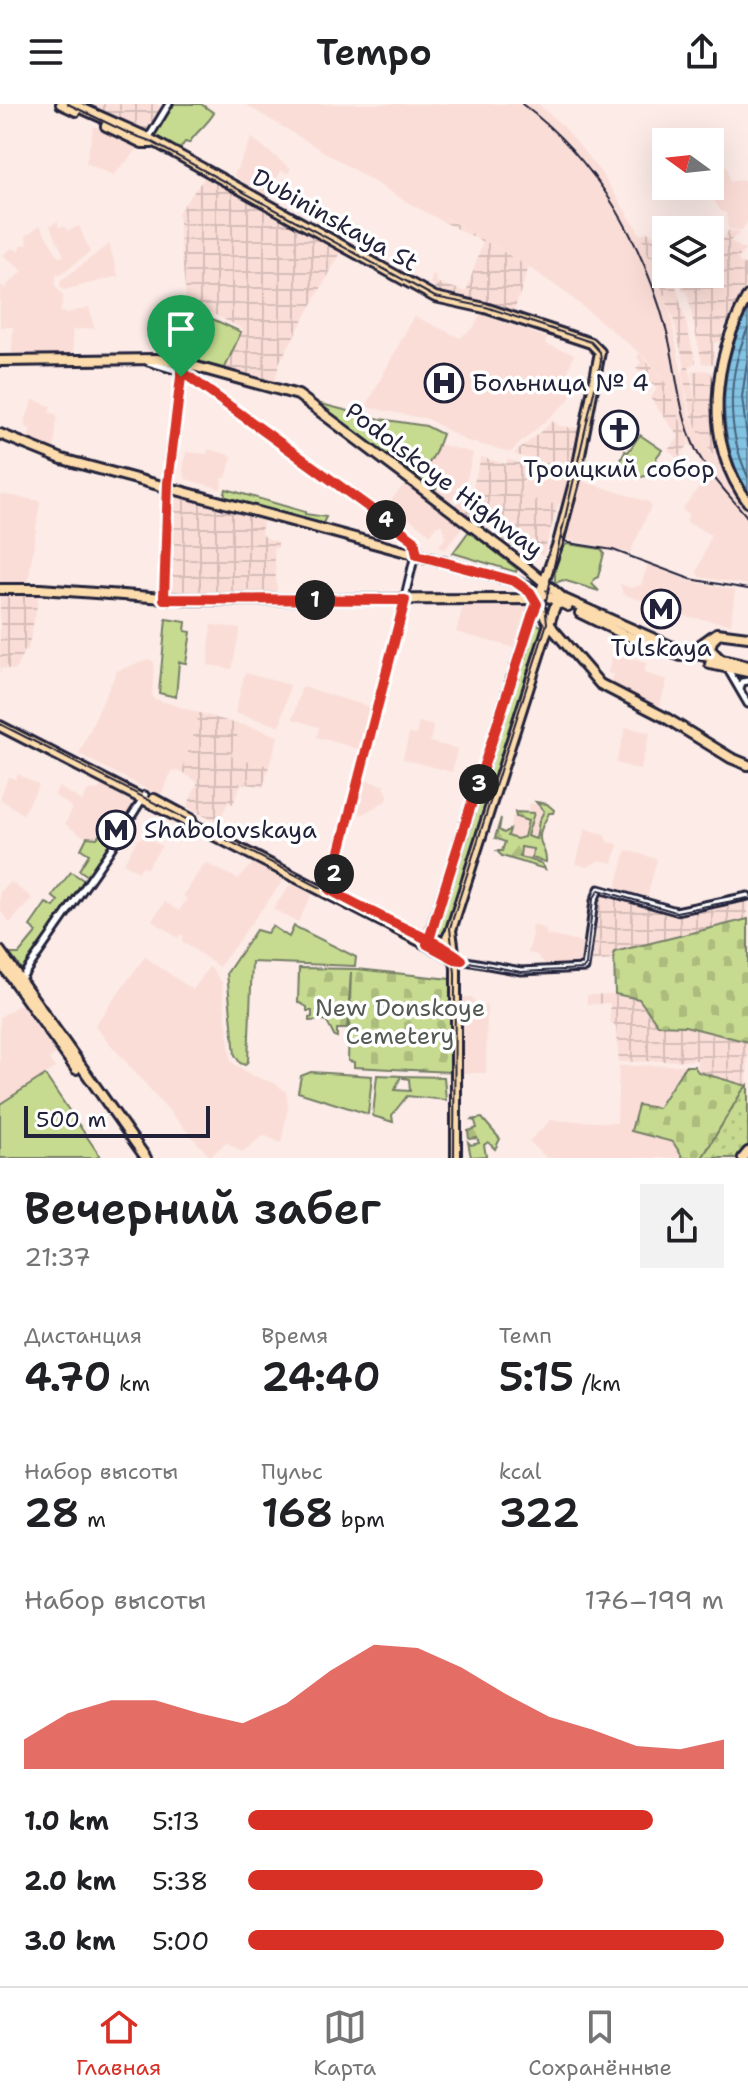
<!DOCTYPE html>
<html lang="ru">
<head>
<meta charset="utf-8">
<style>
  :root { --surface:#fff; --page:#f2f2f2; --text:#202124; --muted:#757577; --line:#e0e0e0; --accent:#d93025 }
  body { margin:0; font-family:"Shantell Sans",sans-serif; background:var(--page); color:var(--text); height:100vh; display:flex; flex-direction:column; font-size:30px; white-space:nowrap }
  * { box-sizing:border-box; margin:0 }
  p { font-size:26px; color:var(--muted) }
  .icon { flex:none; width:44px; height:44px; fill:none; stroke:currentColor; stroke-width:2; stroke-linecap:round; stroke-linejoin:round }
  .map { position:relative; height:1054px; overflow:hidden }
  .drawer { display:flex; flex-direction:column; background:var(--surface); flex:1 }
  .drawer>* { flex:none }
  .needle { width:52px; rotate:285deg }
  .buttons { position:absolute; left:652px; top:24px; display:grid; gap:16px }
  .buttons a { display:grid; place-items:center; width:72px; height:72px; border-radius:0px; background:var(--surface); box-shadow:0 8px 32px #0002; font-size:40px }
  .scale { position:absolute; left:24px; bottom:20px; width:186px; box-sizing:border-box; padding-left:8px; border:4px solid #22223b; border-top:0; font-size:22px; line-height:28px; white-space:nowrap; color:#22223b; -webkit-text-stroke:6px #fff; paint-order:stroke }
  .pin { position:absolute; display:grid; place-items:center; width:68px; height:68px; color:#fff; margin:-82px -34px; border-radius:50% 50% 50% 0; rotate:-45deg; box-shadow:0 0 8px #0007 }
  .pin .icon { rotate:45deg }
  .km { position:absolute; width:40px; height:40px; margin:-20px; border-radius:50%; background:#222; color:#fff; font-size:22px; line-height:40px; text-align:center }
  .round { display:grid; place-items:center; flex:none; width:84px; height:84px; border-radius:0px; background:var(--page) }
  .overview { display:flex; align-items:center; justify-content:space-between; height:136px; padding:0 24px }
  h1 { font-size:44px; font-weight:600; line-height:60px }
  .stats { display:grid; grid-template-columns:repeat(3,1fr); gap:12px; height:136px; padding:8px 24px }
  .stats div { display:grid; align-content:center }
  .stats b { font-size:40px; font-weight:600 }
  .stats small { font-size:22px; font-weight:400 }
  .stats p { font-size:22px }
  .chart { height:224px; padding:16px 24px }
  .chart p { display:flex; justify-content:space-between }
  .chart svg { width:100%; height:144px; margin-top:8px; fill:var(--accent); opacity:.7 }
  ul { padding:0 24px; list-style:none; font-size:26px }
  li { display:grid; grid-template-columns:128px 96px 1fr; align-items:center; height:60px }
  li i { height:20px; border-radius:10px; background:var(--accent) }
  header { display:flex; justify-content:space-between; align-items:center; height:104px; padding:0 24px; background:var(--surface); font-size:36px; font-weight:600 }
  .menu { display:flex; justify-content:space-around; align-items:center; height:112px; border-top:2px solid var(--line); background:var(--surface); font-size:22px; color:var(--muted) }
  .menu a { display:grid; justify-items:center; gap:4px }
  .menu .current { color:var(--accent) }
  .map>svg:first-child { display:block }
</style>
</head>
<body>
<header><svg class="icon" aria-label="menu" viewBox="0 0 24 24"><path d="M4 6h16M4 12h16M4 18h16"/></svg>Tempo<svg class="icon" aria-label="share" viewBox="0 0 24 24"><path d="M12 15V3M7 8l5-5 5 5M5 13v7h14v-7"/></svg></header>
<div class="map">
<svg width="748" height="1054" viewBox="0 0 748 1054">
  <defs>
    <pattern id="industrial-grid" width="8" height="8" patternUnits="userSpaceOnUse" patternTransform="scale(2)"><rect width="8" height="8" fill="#faddd6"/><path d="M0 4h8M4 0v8" fill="none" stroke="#d6bdb9"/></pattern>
    <pattern id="grass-dots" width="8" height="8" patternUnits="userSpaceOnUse" patternTransform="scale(2)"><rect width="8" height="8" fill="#c7db90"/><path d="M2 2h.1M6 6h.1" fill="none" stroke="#abbc7d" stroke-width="1.8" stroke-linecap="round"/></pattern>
    <pattern id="forest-firs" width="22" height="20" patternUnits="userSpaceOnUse" patternTransform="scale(2)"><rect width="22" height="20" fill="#c7db90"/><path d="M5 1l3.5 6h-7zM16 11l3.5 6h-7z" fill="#abbc7d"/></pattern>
    <pattern id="cemetery-stones" width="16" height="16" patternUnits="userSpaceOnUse" patternTransform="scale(2)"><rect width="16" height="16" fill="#c7db90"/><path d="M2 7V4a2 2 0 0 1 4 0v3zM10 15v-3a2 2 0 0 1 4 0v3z" fill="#abbc7d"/></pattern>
    <pattern id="water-rules" width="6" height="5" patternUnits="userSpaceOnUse" patternTransform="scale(2)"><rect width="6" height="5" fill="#82c3e2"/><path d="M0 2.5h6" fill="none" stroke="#70a7c3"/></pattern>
  </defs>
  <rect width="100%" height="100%" fill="#fcebe7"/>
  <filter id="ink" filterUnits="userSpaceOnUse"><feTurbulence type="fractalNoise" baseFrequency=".0125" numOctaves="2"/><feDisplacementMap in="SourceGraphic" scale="16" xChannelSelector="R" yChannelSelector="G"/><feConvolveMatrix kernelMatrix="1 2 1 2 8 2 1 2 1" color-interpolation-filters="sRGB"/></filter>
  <g filter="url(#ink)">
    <g fill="#faddd6">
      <path d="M245 0H538L564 23 601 69 637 125 662 183 671 213 689 310 702 335 724 368 722 370 748 404V481L700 473 697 469 711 431 687 418 688 410 682 405 702 380 705 382 711 377 683 327 667 281 646 254 566 189 528 162 445 113 442 117 409 99Z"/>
      <path d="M94 22 139 44 113 71 86 59Z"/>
      <path d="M252 34 291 65 288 69 281 67 263 97 239 82 241 76 234 71Z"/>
      <path d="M720 58 727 62 730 78 748 75V117L741 127 728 124 726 109 720 106 711 91 710 59Z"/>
      <path d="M58 117 59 124 63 122 68 127 79 122 90 148 60 171 56 170 55 181 63 193 60 208 68 209 89 203 94 224 72 226 74 251 12 252 13 223H0V180L5 185 7 181 23 167 3 151 12 144 19 147 22 141 28 140 26 132 40 121 59 154 64 151 50 122Z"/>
      <path d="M109 140 118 172 64 186 60 184 61 177Z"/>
      <path d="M481 210 547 234 545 240 574 250 565 276 567 281 575 285 568 297 510 348 467 337 428 315 366 303 414 212 460 234 474 223Z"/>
      <path d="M33 296 51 302 49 308 57 311 54 345 28 334 31 325 26 323 25 318Z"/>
      <path d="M438 340 473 349 467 374 449 399 419 376Z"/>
      <path d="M209 345 232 352 226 374H222L221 385 186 375 183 367 186 348 207 350Z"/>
      <path d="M530 363 568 375 561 400 556 401 519 392Z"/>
      <path d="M576 375 649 398 651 402 630 449 565 435 564 432Z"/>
      <path d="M405 379 462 423 445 446 439 442 446 433 442 421H436L431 431 406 412 398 420 382 408Z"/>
      <path d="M0 390 40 397 28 479H0Z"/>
      <path d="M648 460 689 477 735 486 731 520 684 512 623 490 620 480 631 484 641 481Z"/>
      <path d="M464 499 533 500 518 545 456 528Z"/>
      <path d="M211 521 240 524 232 565 208 561Z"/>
      <path d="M617 551 646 559 644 569 667 576 659 604 656 606 609 582 613 570 608 569 612 553Z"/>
      <path d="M149 555 154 558 152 594 199 609 182 668 172 667 160 692 79 650 117 567Z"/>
      <path d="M245 569 290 581 280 622 235 609Z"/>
      <path d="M304 583 376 605 366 647 317 633 319 623 293 615 301 585Z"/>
      <path d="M419 618 433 622 430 638 457 645 452 668 403 655 409 630 416 631Z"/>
      <path d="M241 620 278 632 269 662 231 652Z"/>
      <path d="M626 623 650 629 640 666 616 659Z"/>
      <path d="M18 670 39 681 23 710 0 695 8 673 15 675Z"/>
      <path d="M365 676 386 682 384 684 388 691 387 696 363 710 356 708Z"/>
      <path d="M102 681 133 699 130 703 134 706 117 731 105 723 97 734 83 732 65 720 73 704 54 691 59 683 82 697 88 687 99 685Z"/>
      <path d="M530 699 548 704 537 738 539 746 545 747 541 762 502 750 513 712 525 716Z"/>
      <path d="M585 725 604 730 607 738 618 740 613 759 599 756 588 763 576 760Z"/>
      <path d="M143 733 162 742 146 765 142 762 138 768 124 759 137 736Z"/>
      <path d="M626 746 657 755 647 793 616 784Z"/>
      <path d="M205 759 238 775 253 759 284 775 219 863 182 837 184 832 181 830 178 834 152 816 165 798 179 807 187 795 183 791Z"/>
      <path d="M11 778 32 794 10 819 0 806V788Z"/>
      <path d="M291 780 312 790 298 818 273 805Z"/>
      <path d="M532 821 545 825 547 831 585 839 583 860 549 864 537 851 528 849 533 830 531 827Z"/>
      <path d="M145 853 193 886 209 863 214 867 222 879 231 958 251 971 276 980 286 988 288 1003 281 1039 264 1031 242 1048 226 1038 210 1053 98 926 95 921Z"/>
      <path d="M460 893H472L477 901 487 902 486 969H459Z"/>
      <path d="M21 900 56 950 49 955 55 964 0 1000V913Z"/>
      <path d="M685 961 657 1004 631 1027 673 1038 683 1054H547L529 1037 551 1016 617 1019 619 962Z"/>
    </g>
    <g fill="url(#industrial-grid)">
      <path d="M75 0H157L163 6 148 31Z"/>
      <path d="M205 73 342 147 280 257 274 279 224 266 243 225 186 196 178 109Z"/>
      <path d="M444 113 529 163 513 209 484 199 433 189 435 182 430 180 433 171 436 173V178L466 188 483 138 442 117Z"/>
      <path d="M729 126 740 129 730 137 744 146 738 155 740 159 748 162V178L722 228 723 237 713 239 714 260 702 259 687 188 683 187 678 170H710V128L721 137Z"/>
      <path d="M647 128 662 135 666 146V170H673L696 258 689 263 698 312 692 268 701 266 711 268 713 272 714 308 710 309 718 347 726 366 724 368 702 335 692 314 682 269 685 263 673 214 640 131Z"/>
      <path d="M640 249 667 281 689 340 678 355 668 346 679 333 650 294 657 285 636 265 641 259 637 253Z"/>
      <path d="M553 317 559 322 578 324 579 328 570 368 514 350Z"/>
      <path d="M481 353 506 360 508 355 528 362 520 392 558 401 543 451 503 439 500 436 506 414 483 407 477 419 455 402 465 388 471 389Z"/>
      <path d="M171 391 263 417 261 430 272 437H278V444H274L277 491H169Z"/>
      <path d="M0 489 37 490 38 497 28 545 24 547 15 566 2 564 0 568Z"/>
      <path d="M199 609 241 621 231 652 269 662 263 683 241 679 233 700 228 698 218 719 187 703 198 678 182 668Z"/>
      <path d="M602 787 661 807 679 808 748 795V815L614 848V856L587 858 596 805Z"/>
      <path d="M615 890 639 895 658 921 685 922 748 938 747 982 698 968 697 956 619 958 616 922 610 917V899L587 900V891Z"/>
    </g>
    <path fill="url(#grass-dots)" stroke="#747e66" stroke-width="2" d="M748 981V1041L737 1054H702L742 987Z"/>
    <g fill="url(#forest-firs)" stroke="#747e66" stroke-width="2">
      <path d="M536 698 547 700 554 706 553 709H549C546 717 539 724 540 734 540 741 547 748 546 758L532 754 533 745 521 743 520 753 541 759 545 765 502 752 497 747H502L505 738 495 734 501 714 499 726 504 729 510 725 508 732 517 735 524 733 528 717 516 713 515 708 534 709 527 732 536 735 539 717 544 707Z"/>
      <path d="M482 1014 500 1035 495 1045 488 1038 484 1041 486 1052 471 1053 468 1038 471 1041 479 1039 477 1034 469 1035 468 1027 477 1024 475 1017 471 1016Z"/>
    </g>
    <g fill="url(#cemetery-stones)" stroke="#747e66" stroke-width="2">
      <path d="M748 815V938L685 922 658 921 639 895 615 890 614 848Z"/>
      <path d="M299 864 357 865 450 875V968L354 963V958L348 957 351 868 347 925H337V933L334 932 326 916 309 917V914L312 913V907H307V903L298 898Z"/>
      <path d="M685 962H694L698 968 747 982 742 987 702 1054H683L673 1038 631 1027 638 1001 658 1004Z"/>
    </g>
    <g fill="#c7db90" stroke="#747e66" stroke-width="2">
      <path d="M173 0H201L214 9C207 21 197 27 189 39L185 38 178 48 151 34Z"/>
      <path d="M182 201 241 228 224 266 202 260 191 244V248L185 249Z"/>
      <path d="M317 299 380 315 426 322 442 330 435 349 421 372 425 370 429 373 433 367 442 374 437 379 439 381 434 387Z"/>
      <path d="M640 331 662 346 656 354 658 360C649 374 643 375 628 370L621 356 625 347 628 348Z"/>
      <path d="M226 385 305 408V410L326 413 322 421 224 394Z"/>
      <path d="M469 427 517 465 516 468 453 449Z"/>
      <path d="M567 440 601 445 604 449 598 473 594 475 592 480 599 487 563 476 555 479C555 466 554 447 567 440Z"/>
      <path d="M166 515 186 518 185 527 191 528 186 559 179 558 176 593 159 589Z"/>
      <path d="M533 519 545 523 444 836 432 832Z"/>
      <path d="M109 726 117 731 88 772 79 766 89 750 81 745 87 733 97 734 100 730 104 732Z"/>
      <path d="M71 768 85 777 23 867 10 850H19L37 828 30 822 46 799 54 803 58 797 52 792Z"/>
      <path d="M272 822 289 833 294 822 356 853 355 862 252 858 248 957 245 961 240 959 235 951 227 869 256 826 267 829Z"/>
      <path d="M311 968 372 972 368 1010 298 988 301 972Z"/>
      <path d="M45 971 100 1052 96 1054H0V1000Z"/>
      <path d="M377 971 401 972 395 986 410 987 409 975 403 974V972L444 973 446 996 407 992 392 1011 393 1018 373 1012Z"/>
    </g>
    <path fill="url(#water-rules)" stroke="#5c839f" stroke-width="2" d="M748 205V389C714 332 719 263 748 205Z"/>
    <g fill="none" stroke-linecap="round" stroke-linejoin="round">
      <g stroke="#48627e" stroke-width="2">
        <path d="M748 224C727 271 726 326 748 373"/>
        <path d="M748 252 742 293 748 342"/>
      </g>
      <defs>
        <g id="minor">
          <path d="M149 33 169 0"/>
          <path d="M148 258 185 269 414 436 417 442 390 556 330 786 324 788"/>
          <path d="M165 494 168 379 182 264"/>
          <path d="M727 564 748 600"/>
          <path d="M740 585 742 578 748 577"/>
          <path d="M455 855 521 867 585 864 594 797 599 785 676 807 748 792"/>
          <path d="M20 876 109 748 145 691"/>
        </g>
        <g id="major">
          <path d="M61 0 76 7"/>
          <path d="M72 0 146 33 435 193 485 204 591 239 600 248 576 371 558 439 532 512 427 840"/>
          <path d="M106 22 142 39H152"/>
          <path d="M748 192C713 255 702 336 748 398"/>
          <path d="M0 257 157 255 193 262 298 291 522 460 564 495 679 546 748 562"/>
          <path d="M0 330 62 355 514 477 568 502"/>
          <path d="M0 485H40L192 496 543 495"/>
          <path d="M537 500 553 525 600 580 666 614 731 654 748 661"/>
          <path d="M580 509 625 531 681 552"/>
          <path d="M716 533 712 537 710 545 721 556"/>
          <path d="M682 546 696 544 717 529 748 533"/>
          <path d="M710 560 748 568"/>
          <path d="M0 622 455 855"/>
          <path d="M154 695 191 715"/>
          <path d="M430 832 444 840 449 830"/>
          <path d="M0 847 146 1054"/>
          <path d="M0 858 76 965"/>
          <path d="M456 1054V864L451 826 547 526 555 502 561 499"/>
          <path d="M743 1054 748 1048"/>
        </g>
      </defs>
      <use href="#minor" stroke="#22223b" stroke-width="11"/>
      <use href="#major" stroke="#22223b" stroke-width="14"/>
      <use href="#minor" stroke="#fff" stroke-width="5"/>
      <use href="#major" stroke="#fcdcac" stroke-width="8"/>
      <g stroke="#22223b" stroke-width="2">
        <path d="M68 0 128 29 150 37 435 193 486 203 591 238 600 248 601 257 545 501 547 519 450 824 455 869 454 1054"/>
        <path d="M561 426 562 435 569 439 613 446 690 475 748 485"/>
        <path d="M0 620 464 857 521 868 583 865 586 861 593 795 599 786 676 808 748 794"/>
        <path d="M435 842 431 833 533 515 545 495"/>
      </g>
      <path stroke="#22223b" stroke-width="2" d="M522 0C597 56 643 138 667 228 677 267 678 308 696 346 709 371 730 392 748 414"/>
    </g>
  </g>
  <g fill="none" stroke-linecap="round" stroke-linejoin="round" filter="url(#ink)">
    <defs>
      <path id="route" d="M181 273 168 379 164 495 405 496 330 786C362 804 396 820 429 836 440 842 452 847 462 856L455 855 427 840 429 836C461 728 498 620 532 512L537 500 530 488 514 477 417 451 414 436 181 267V273"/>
    </defs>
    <use href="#route" stroke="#fff" stroke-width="16"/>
    <use href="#route" stroke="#d93025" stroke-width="10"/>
  </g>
  <defs>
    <symbol id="hospital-ring" viewBox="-11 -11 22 22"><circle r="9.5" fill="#fff" stroke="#22223b" stroke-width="1.5"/><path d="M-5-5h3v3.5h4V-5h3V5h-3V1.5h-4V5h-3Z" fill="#22223b"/></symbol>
    <symbol id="church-ring" viewBox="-11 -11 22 22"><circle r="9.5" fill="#fff" stroke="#22223b" stroke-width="1.5"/><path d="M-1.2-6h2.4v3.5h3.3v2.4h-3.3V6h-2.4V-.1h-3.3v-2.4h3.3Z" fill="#22223b"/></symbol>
    <symbol id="metro-ring" viewBox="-11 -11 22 22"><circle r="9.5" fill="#fff" stroke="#22223b" stroke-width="1.5"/><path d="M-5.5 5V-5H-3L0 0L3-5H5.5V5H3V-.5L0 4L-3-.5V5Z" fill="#22223b"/></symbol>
  </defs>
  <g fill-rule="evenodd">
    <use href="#hospital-ring" x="422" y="257" width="44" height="44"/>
    <use href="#church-ring" x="597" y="304" width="44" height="44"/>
    <use href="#metro-ring" x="639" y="483" width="44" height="44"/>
    <use href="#metro-ring" x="94" y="704" width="44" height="44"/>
  </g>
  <g text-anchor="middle" stroke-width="7" stroke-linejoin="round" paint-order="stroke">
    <g font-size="24" fill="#22223b" stroke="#fff">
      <text transform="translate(335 116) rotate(29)" y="8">Dubininskaya St</text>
      <text transform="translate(444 376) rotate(37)" y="8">Podolskoye Highway</text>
    </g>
    <g font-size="24" fill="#22223b" stroke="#fff" text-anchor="start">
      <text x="472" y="287">Больница № 4</text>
      <text x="619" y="373" text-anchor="middle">Троицкий собор</text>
      <text x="661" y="552" text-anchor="middle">Tulskaya</text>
      <text x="144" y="734">Shabolovskaya</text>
    </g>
    <g font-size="24" fill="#545a54" stroke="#fff">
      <text x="400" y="912">New Donskoye<tspan x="400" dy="28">Cemetery</tspan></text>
    </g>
  </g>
</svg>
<div class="buttons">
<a><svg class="needle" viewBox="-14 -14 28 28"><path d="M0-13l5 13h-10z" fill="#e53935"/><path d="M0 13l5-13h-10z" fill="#757577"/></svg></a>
<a><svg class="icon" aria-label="layers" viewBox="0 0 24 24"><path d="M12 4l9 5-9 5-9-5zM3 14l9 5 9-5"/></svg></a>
</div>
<div class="scale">500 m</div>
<div class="pin" style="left:181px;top:273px;background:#1e9e55"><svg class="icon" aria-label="arrive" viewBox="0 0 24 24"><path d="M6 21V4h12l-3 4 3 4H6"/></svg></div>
<b class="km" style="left:315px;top:496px">1</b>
<b class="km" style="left:334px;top:770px">2</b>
<b class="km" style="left:479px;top:680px">3</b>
<b class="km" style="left:386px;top:416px">4</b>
</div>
<section class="drawer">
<div class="overview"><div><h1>Вечерний забег</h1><p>21:37</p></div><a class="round"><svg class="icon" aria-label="share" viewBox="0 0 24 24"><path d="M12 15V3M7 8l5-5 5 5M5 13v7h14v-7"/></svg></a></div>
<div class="stats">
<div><p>Дистанция</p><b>4.70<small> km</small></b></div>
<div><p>Время</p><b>24:40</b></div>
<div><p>Темп</p><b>5:15<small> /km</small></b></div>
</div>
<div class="stats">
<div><p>Набор высоты</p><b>28<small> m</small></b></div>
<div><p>Пульс</p><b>168<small> bpm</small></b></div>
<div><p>kcal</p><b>322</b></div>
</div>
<div class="chart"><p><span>Набор высоты</span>176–199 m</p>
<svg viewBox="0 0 160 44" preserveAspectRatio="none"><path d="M0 44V35L10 27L20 23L30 23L40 27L50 30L60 24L70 14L80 6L90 7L100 13L110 21L120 28L130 32L140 37L150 38L160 35V44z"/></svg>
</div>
<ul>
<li><b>1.0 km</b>5:13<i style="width:85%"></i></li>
<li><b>2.0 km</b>5:38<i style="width:62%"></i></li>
<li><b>3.0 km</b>5:00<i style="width:100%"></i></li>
</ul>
</section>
<nav class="menu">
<a class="current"><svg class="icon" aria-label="home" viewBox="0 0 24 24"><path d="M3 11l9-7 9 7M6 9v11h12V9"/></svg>Главная</a>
<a><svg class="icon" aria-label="map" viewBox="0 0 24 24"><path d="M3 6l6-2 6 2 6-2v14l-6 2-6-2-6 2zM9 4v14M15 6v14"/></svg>Карта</a>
<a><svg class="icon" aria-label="saved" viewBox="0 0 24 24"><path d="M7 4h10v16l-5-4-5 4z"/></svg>Сохранённые</a>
</nav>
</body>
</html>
